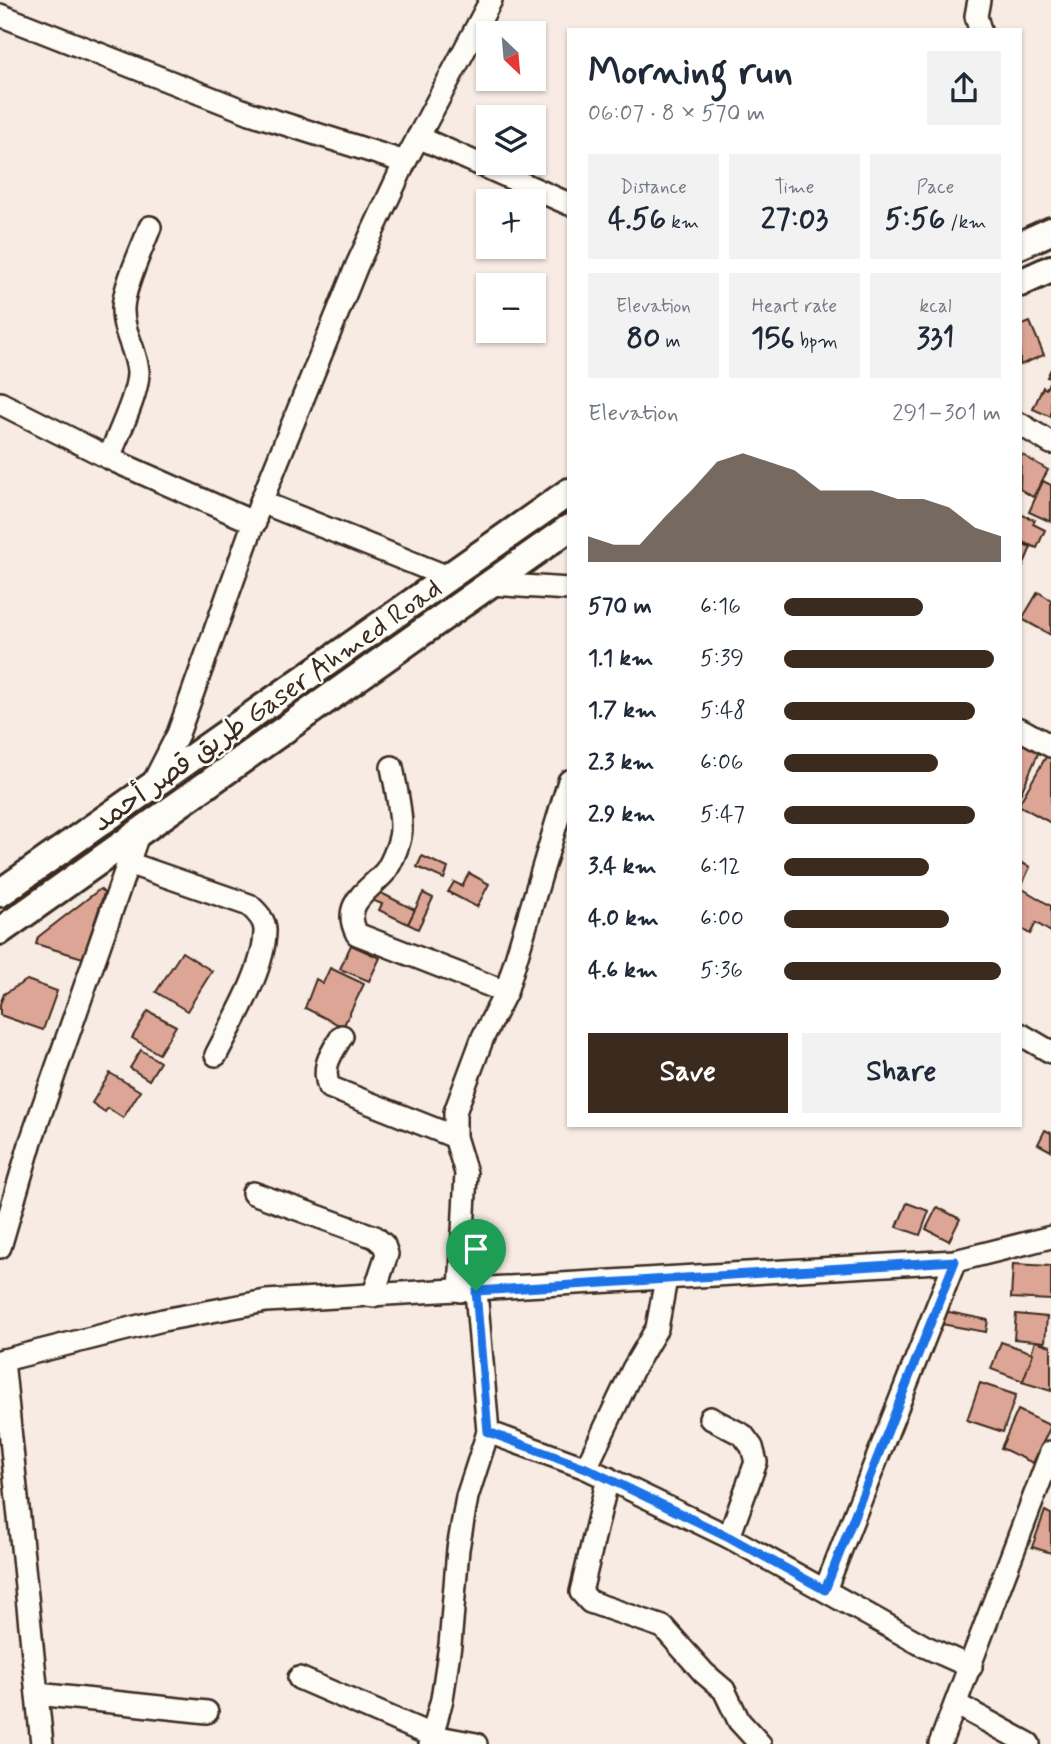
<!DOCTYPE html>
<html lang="en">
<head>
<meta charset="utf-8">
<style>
  :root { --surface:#fff; --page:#f2f2f3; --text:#1f2937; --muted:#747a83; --accent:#3b2a1e }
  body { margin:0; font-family:Mynerve,"Playpen Sans Arabic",sans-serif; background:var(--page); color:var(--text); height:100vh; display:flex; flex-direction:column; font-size:26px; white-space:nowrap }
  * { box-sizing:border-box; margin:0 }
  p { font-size:23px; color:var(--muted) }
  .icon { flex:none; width:38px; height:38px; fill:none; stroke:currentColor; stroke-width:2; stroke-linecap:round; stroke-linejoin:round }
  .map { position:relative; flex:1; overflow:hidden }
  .drawer { position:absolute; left:567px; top:28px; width:455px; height:1099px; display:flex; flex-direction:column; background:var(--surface); border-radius:0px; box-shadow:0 2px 5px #0004 }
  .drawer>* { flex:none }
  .needle { width:46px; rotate:154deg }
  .controls { position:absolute; left:476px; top:21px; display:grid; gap:14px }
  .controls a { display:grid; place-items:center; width:70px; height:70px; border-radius:0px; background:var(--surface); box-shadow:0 2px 5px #0004; font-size:35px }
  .pin { position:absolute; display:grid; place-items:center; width:60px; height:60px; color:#fff; margin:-72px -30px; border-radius:50% 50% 50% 0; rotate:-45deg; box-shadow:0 0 7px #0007 }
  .pin .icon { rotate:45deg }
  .round { display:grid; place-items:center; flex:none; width:74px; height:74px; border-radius:0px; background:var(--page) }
  .summary { display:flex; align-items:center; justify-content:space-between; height:119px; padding:0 21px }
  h1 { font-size:38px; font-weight:700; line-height:52px }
  .metrics { display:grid; grid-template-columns:repeat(3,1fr); gap:10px; height:119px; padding:7px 21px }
  .metrics div { display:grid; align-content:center; border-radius:0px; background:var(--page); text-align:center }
  .metrics b { font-size:30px; font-weight:700 }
  .metrics small { font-size:19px; font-weight:400 }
  .metrics p { font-size:19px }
  .chart { height:196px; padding:14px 21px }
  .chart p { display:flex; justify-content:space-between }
  .chart svg { width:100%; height:126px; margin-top:7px; fill:var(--accent); opacity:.7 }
  .cta { display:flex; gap:14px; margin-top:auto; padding:14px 21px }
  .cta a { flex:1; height:80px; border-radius:0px; background:var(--accent); color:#fff; font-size:28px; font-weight:700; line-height:80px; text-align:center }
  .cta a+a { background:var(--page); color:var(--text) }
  ul { padding:0 21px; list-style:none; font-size:23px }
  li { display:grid; grid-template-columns:112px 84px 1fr; align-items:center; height:52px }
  li i { height:18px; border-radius:9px; background:var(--accent) }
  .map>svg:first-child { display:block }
</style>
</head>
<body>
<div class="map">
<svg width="1051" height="1744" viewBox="0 0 1051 1744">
  <rect width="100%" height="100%" fill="#f7ebe3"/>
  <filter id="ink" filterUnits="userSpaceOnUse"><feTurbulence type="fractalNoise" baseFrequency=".0143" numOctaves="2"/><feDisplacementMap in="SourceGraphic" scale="14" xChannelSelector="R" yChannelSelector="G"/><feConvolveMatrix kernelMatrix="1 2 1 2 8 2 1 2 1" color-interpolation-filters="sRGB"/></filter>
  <g filter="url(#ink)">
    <g fill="#dda595" stroke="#3b2a1e" stroke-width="2">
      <path d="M1030 322 1044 355 1020 365V326Z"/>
      <path d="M1051 369V417L1033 409 1043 387 1046 389 1051 378 1047 377Z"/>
      <path d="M1021 454 1048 470 1033 497 1020 489Z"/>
      <path d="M1043 481 1051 485V522L1029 512Z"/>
      <path d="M1020 514 1035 520 1033 524 1045 530 1037 548 1020 541Z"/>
      <path d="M1020 543 1031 547 1021 571H1020Z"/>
      <path d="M1038 592 1051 600V635L1022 619Z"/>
      <path d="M1020 740 1040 749 1020 795Z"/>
      <path d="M1047 755 1051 758V823L1020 806V802Z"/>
      <path d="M422 856 448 868 444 879 417 867Z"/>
      <path d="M1020 862 1030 867 1020 889Z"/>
      <path d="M469 873 489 884 477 907 448 892 454 882 462 886Z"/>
      <path d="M1021 888 1051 906V932L1036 923 1030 934 1020 928Z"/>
      <path d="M100 889 104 893 83 958 36 944 38 937Z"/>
      <path d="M377 891 415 910 408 924 379 910 382 904 372 900Z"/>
      <path d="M423 893 433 898 418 929 408 924Z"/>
      <path d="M351 945 380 958 369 981 340 969Z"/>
      <path d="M182 952 212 971 187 1011 156 992Z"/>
      <path d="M330 968 364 984 343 1027 305 1008 316 979 323 983Z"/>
      <path d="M27 980 57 991 43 1030 0 1015V1004L4 994Z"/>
      <path d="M148 1011 176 1026 159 1054 132 1038Z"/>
      <path d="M141 1050 160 1062 149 1080 130 1068Z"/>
      <path d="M110 1073 140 1091 123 1118 108 1108 105 1112 92 1103Z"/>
      <path d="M1045 1130 1051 1133V1151L1038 1144Z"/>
      <path d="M907 1203 929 1211 920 1235 897 1227Z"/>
      <path d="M937 1207 960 1219 949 1241 926 1229Z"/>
      <path d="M1013 1264 1051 1266V1300L1011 1298Z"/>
      <path d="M944 1311 988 1320 986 1332 941 1324Z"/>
      <path d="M1016 1314 1047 1317 1045 1342 1014 1339Z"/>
      <path d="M1035 1341 1051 1346V1391L1022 1382Z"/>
      <path d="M1001 1342 1033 1353 1023 1381 991 1369Z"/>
      <path d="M980 1383 1016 1395 1003 1432 967 1420Z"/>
      <path d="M1018 1410 1051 1426 1033 1463 1001 1448Z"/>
      <path d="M1045 1511 1051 1514V1553L1032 1547Z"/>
    </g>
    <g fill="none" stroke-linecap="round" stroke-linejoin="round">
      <defs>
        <g id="minor">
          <path d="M979 0 976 16 980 30"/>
          <path d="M0 15 250 113 405 162"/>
          <path d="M418 137 569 204"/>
          <path d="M0 403 117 462 255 523"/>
          <path d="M1020 424 1051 443"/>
          <path d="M109 458C117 436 139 393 138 371 136 349 122 331 123 308 124 286 142 249 150 227"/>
          <path d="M261 502 448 577"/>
          <path d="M490 584 569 589"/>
          <path d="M1020 729 1051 746"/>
          <path d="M392 767C395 783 404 822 400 837 398 847 391 864 385 872 367 892 341 904 357 934L506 992"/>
          <path d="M153 783 178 734 261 502 357 265 405 162 491 0"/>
          <path d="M128 863 249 905C257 912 266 921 265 932 264 971 233 1021 216 1055"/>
          <path d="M1020 1034 1051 1052"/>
          <path d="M342 1036C331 1054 321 1066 329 1087L455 1137"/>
          <path d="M253 1193 375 1237 384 1245 387 1254 373 1296"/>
          <path d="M0 1247 31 1141 139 832"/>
          <path d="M460 1291 466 1173 455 1137V1112L483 1037 506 992 569 781"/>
          <path d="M3 1360 42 1744"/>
          <path d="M0 1361 163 1320 266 1301 955 1261 1051 1237"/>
          <path d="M710 1418 743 1435 752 1447 756 1462 729 1537"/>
          <path d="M488 1432 586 1468 729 1537 924 1646 971 1667"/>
          <path d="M586 1468 633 1369 657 1328 666 1279"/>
          <path d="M608 1478 581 1592 590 1602 663 1627 704 1673 724 1690 739 1721 760 1744"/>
          <path d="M825 1590 955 1261"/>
          <path d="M299 1678 433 1736 476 1744"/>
          <path d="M37 1694 207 1712"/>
          <path d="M956 1704 1029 1744"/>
          <path d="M430 1744 442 1699 450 1645 458 1549 467 1497 488 1432 476 1291"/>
          <path d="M940 1744 1051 1452"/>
        </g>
        <g id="major">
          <path d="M1020 245 1051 231"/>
          <path d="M1020 283 1051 269"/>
          <path d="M0 893 569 492"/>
          <path d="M0 931 569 528"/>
        </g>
      </defs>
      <use href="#minor" stroke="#3b2a1e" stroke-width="26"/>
      <use href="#major" stroke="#3b2a1e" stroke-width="32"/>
      <use href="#minor" stroke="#fdfcf7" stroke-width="21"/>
      <use href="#major" stroke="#fdfcf7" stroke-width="26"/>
    </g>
  </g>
  <g fill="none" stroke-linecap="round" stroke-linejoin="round" filter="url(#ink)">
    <defs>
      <path id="route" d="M955 1261 825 1590 729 1537 586 1468 488 1432 476 1291Z"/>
    </defs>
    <use href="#route" stroke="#fff" stroke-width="14"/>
    <use href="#route" stroke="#1a73e8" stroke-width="9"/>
  </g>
  <g text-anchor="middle" stroke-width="5" stroke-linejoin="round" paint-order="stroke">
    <g font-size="28" fill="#3b2a1e" stroke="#fdfcf7">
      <text transform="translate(266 704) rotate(-35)" y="10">طريق قصر أحمد Gaser Ahmed Road</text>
    </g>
  </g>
</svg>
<div class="controls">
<a><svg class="needle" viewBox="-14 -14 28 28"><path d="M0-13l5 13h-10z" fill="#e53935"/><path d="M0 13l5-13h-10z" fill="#747a83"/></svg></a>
<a><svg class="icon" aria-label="layers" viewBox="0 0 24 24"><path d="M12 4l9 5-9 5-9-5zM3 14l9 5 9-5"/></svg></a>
<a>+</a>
<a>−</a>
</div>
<div class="pin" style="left:476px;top:1291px;background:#1e9e55"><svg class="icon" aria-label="arrive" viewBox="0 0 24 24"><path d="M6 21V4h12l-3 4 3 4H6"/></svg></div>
<section class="drawer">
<div class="summary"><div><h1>Morning run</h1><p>06:07 · 8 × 570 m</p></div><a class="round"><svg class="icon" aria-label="share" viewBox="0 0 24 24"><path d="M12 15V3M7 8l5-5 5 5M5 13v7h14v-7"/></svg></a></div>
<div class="metrics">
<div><p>Distance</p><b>4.56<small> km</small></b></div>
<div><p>Time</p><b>27:03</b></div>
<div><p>Pace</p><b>5:56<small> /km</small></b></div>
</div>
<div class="metrics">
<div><p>Elevation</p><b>80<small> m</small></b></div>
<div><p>Heart rate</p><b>156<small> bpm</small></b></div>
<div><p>kcal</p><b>331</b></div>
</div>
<div class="chart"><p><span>Elevation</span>291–301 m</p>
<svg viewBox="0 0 160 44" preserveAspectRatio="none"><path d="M0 44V35L10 38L20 38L30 28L40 19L50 9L60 6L70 9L80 12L90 19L100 19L110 19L120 22L130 22L140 25L150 32L160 35V44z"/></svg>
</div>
<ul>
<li><b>570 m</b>6:16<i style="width:64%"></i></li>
<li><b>1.1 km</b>5:39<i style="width:97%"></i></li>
<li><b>1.7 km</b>5:48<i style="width:88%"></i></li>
<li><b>2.3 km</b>6:06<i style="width:71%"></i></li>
<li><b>2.9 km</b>5:47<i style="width:88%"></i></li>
<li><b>3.4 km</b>6:12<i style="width:67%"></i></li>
<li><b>4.0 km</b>6:00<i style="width:76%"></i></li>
<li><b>4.6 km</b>5:36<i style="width:100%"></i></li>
</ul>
<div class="cta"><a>Save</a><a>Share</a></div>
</section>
</div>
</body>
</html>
